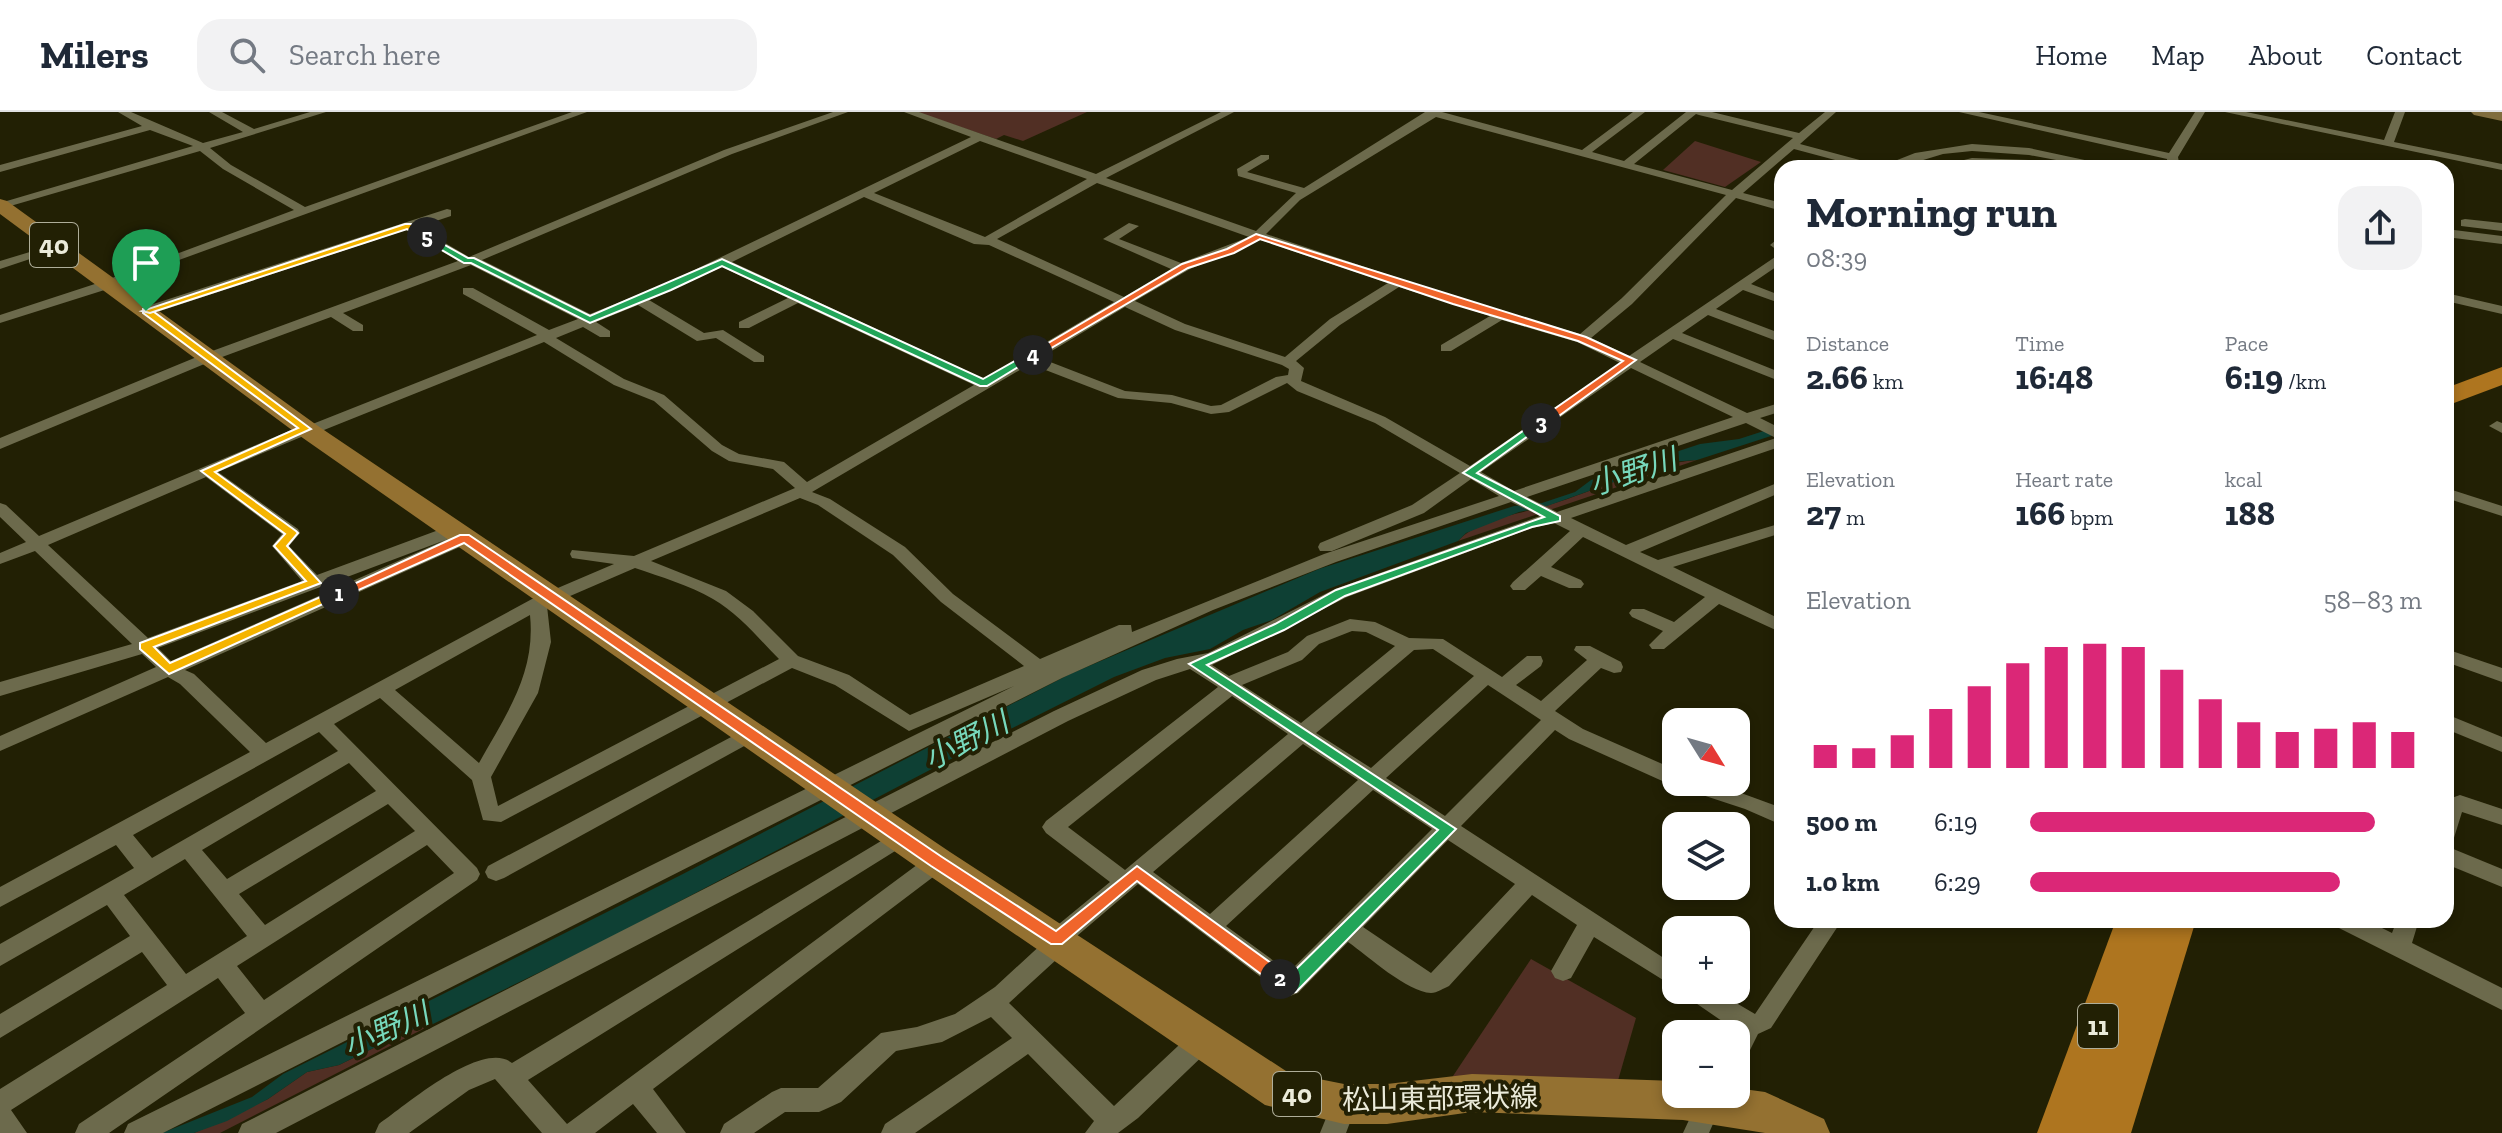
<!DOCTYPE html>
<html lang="en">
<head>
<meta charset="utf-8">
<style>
  :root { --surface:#fff; --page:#f2f2f3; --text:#1f2937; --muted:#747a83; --line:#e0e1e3; --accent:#db2777 }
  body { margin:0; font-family:"Zilla Slab","Noto Sans JP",serif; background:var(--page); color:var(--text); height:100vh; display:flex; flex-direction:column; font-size:30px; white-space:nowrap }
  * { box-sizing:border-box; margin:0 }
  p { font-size:26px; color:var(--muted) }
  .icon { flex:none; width:44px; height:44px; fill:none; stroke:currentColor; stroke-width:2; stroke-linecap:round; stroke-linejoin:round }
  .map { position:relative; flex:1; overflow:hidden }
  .panel { position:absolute; left:1774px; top:48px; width:680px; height:768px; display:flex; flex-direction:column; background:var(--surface); border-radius:24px; box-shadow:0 4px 12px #0003 }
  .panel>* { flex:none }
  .needle { width:52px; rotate:127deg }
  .fabs { position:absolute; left:1662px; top:596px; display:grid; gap:16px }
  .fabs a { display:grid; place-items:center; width:88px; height:88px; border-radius:16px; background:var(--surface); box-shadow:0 4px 12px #0003; font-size:40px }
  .pin { position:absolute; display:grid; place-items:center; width:68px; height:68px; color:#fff; margin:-82px -34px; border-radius:50% 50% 50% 0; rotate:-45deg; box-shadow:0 0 8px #0007 }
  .pin .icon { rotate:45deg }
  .km { position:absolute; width:40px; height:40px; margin:-20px; border-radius:50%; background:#222; color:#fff; font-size:22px; line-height:40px; text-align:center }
  .round { display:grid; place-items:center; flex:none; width:84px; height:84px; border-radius:24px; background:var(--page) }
  .headline { display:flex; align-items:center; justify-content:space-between; height:136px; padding:0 32px }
  h1 { font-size:44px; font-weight:700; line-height:60px }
  .figures { display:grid; grid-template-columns:repeat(3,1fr); gap:12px; height:136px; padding:8px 32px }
  .figures div { display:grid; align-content:center }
  .figures b { font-size:34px; font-weight:700 }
  .figures small { font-size:22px; font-weight:400 }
  .figures p { font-size:22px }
  .chart { height:224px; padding:16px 32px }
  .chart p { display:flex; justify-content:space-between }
  .chart svg { width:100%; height:144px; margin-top:8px; stroke:var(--accent); stroke-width:6 }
  ul { padding:0 32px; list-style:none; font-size:26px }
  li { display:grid; grid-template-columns:128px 96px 1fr; align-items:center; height:60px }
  li i { height:20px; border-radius:10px; background:var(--accent) }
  header { display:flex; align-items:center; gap:48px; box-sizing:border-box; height:112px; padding:0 40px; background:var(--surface); border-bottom:2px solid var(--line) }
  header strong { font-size:38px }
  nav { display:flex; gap:44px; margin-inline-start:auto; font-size:28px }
  .search { width:560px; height:72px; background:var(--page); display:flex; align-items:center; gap:20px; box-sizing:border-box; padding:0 28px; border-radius:24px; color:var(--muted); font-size:30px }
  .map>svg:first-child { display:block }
</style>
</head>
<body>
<header>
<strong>Milers</strong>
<div class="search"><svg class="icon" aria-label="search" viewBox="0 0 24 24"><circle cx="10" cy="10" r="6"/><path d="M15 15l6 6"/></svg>Search here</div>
<nav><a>Home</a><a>Map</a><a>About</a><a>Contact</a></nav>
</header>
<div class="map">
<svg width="2502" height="1021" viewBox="0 0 2502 1021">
  <rect width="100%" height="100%" fill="#222004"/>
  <g fill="#512f24">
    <path d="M916 0H1087L1023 29 1004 23 996 27Z"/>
    <path d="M1695 29 1761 50 1725 75 1663 58Z"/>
    <path d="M1697 348 1458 429C1479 406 1521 402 1549 393 1599 378 1645 352 1697 348Z"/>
    <path d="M1531 847 1636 906 1617 972 1447 973Z"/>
    <path d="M433 912 220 1021H194L268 987 307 960 339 953 410 918Z"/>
  </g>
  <path fill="#0e4034" d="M1782 313V320L1771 324 1697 348 1670 350 1547 394 1519 400 1466 421 1458 429 1320 480 1272 508 1243 518 1210 537 1165 546 1114 565 947 649 602 830 433 912 410 918 339 953 307 960 268 987 227 1009 194 1021H162L252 985 283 962 679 764 1070 562 1319 457 1514 394 1542 391 1575 380 1591 368 1700 332 1739 327Z"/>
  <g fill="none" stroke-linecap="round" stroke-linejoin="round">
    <g fill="#6c6a4c" fill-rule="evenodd">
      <path d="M118 0H131L203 31 243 20 209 0H222L254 17 310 0H326L210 36 231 53 305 95 572 0H587L179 148 114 175 0 211V203L104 169 294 98 223 57 200 39 0 97V91L193 34 150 18 0 60V53L142 14Z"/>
      <path d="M833 0H848L732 42 482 148 590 202 663 173 971 25 904 0H919L1096 62 1221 0H1234L1106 66 1256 119 1296 81 1238 64 1237 57 1261 43H1269V47L1247 60 1304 76 1425 0H1442L1582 38 1633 0H1645L1592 40 1624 49 1686 0H1712L1799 21 1825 0H1836L1800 32 1882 54 1915 41 1972 32 2029 36 2122 56H2099L2029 43 1972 39 1943 42 1897 56H1865L1794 37 1743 81 1782 91V99L1736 86 1632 192 1591 226 1629 244 1781 141 1770 133 1782 123V151L1751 172 1782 184V192L1743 178 1716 197 1782 222V231L1708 203 1682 221 1782 261V270L1673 227 1640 250 1747 301 1782 290V299L1760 306 1782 317V334L1571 406 1626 433 1782 369V380L1640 440 1658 448 1782 411V421L1673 455 1782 508V521L1719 492 1664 537H1652L1649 533 1663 519 1632 505 1629 501 1632 497H1644L1674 510 1705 485 1583 425 1551 455 1581 468 1584 472 1581 476H1569L1541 464 1525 478H1513L1510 474 1513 470 1570 419 1554 411 1532 416 1347 485 1212 553 1229 564 1288 540 1307 524 1350 507 1375 510 1409 526 1443 527 1502 565 1527 544H1541L1543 549 1541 554 1516 573 1541 589 1587 548 1574 538 1576 534H1590L1621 550 1623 555 1621 560 1614 561 1601 556 1555 599 1583 617 1676 658V670H1711L1782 696V713L1745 697 1669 672 1569 627 1555 618 1461 714 1676 854V876L1594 825 1571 866 1563 869 1555 866 1551 859 1577 813 1532 783 1449 874C1444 876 1437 881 1431 881 1407 880 1368 844 1348 830L1298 881 1290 884 1282 881 1138 772 1071 829 1068 837 1009 891 1114 994 1194 919 1203 916 1212 919 1215 927 1212 935 1138 1006 1118 1021H1085L1094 1009 1028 942 915 1021H881L885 1012 1012 926 991 905 942 930 896 939 841 990 828 996 819 1000H785L754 1021H720L724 1012 772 980 781 976H818L881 921 917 915 955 902 995 875 1045 829 1048 821 1110 770 1046 721 1042 715 1046 709 1218 575 1190 557 1156 568 1068 609 276 1021H238L242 1012 1054 599 1142 558 1177 547 1208 541 1335 477 1540 404 1511 390 1336 450 1213 498 1062 566 163 1021H124L128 1012 1014 574 909 619 835 573 792 556 501 710 483 708 472 668 380 586 334 612 477 756 480 762 477 768 109 1021H75L79 1012 245 901 218 866 11 998 27 1021H0V977L167 873 142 840 0 926V902L130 824 107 793 0 854V832L134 756 116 733 0 795V775L250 640 180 572 168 565 0 639V624L156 555 142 542 0 584V570L132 532 35 439 0 452V441L26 430 0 405V391L6 393 39 424 301 314 310 313 537 223 463 182V176H473L549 218 578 207 471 153 343 201 363 213V219H353L331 205 214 248 0 337V326L204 242 458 149 406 118 151 202H141V196L447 97 451 98V104L418 115 469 145 724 38ZM1696 2 1699 3 1793 26 1732 78 1634 52ZM1436 5 1726 83 1622 186 1580 222 1461 187 1266 122 1300 88ZM980 29 1087 67 985 125 874 81ZM1097 71 1249 125 1181 151 1119 127 1139 114 1129 111 1103 127 1171 157 1124 185 997 127ZM864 85 974 132 989 133 1114 190 984 267 732 150ZM1260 128 1388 171 1330 207 1285 245 1185 212 1135 189 1190 157ZM722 155 788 186 739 210V216H749L798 191 974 273 807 370 784 350 739 342 722 333 664 283 624 267 556 226 583 215 600 225H610V219L596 210 638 193 697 229 716 226 754 250H764V244L723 218 704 221 649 188ZM1399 175 1490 204 1441 233V239H1451L1502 208 1577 230 1620 251 1470 354 1385 305 1301 269 1304 256 1296 249 1340 213ZM1125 195 1175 218 1282 253 1289 257 1288 263 1276 265 1221 293 1211 294 1172 283 1125 279 1040 246ZM544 230 614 273 654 289 712 339 729 349 773 357 795 376 634 444 572 438 570 442 572 446 614 452 532 487 266 631 194 562 185 558 471 430 473 426 471 422H459L171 549 158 536 456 424 458 420 456 416H444L317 463 289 434 300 421 298 417 218 360 306 323 314 322ZM1030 252 1118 286 1171 291 1211 302 1229 300 1287 271 1297 279 1375 311 1460 361 1412 393 1320 431 1318 435 1320 439H1332L1424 401 1471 367 1499 384 1324 442 1132 520 1131 513H1119L1040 547 953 482 905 435 830 387 812 380ZM1631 256 1733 305 1514 379 1481 360ZM1746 311 1776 326 1557 400 1527 385ZM206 365 282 422 272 434 302 469 148 526 48 433ZM800 386 818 393 893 443 941 490 1024 554 910 603 849 563 798 544 753 499 726 479 651 449ZM635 456C661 465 689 473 713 487 739 502 758 526 779 547L498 694 491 665 538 581 551 530 547 494ZM530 503C536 562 506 602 479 651L395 578ZM1352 519 1366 520 1395 534 1301 611 1242 573 1302 548 1319 532ZM1433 537 1474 564 1371 656 1316 621 1414 538ZM1488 573 1541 608 1445 704 1386 666ZM1232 584 1288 622 1125 758 1068 715ZM319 620 338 639 152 746 133 723ZM1303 632 1358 668 1210 802 1153 760ZM349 651 376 679 227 767 202 738ZM1373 678 1432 717 1289 860 1226 814ZM388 692 415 719 265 813 239 782ZM1448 728 1515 772 1431 861 1363 815ZM427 733 454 761 264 888 237 854ZM185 747 247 824 186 862 124 783Z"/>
      <path d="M1959 0H1979L2169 41 2195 0H2205L2178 45 2180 56H2168L2167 47Z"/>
      <path d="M2225 0H2246L2384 28 2395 0H2405L2394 30 2502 52V58Z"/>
      <path d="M1972 46 2029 48 2035 51 2029 54 1972 52 1932 56Z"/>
      <path d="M2465 107 2502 111V119L2461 114V108Z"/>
      <path d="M2446 117 2502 124V132L2446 125Z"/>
      <path d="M53 133 63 136 0 157V149Z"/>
      <path d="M2446 181 2502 194V202L2446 189Z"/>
      <path d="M2497 309 2502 311V321L2489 314Z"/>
      <path d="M2446 376 2502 394V404L2446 386Z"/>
      <path d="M2446 537 2502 556V570L2446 550Z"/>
      <path d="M2446 602 2502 625V640L2446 617Z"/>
      <path d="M750 615 757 617 760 622 757 627 504 766 496 769 488 766 485 760 488 754Z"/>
      <path d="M2460 683 2502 697V713L2462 700 2453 729 2446 731V688Z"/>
      <path d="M901 717 908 719 912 725 908 731 528 968 567 1012 929 744 937 741 945 744 948 750 945 756 653 977 686 1021H657L633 992 595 1021H542L495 967 469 978 409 1021H375L379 1012C405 994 482 927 512 951Z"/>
      <path d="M2446 734 2502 757V775L2446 752Z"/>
      <path d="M1819 808H1842L1771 916 1758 922 1745 948 1736 951V922H1733L1735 918 1687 885 1683 878H1714L1755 902Z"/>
      <path d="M2334 808H2366L2392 821 2397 808H2419L2412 831 2502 876V898L2337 815Z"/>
      <path d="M1344 980 1353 984 1357 992 1346 1021H1320L1335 984Z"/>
      <path d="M1701 982H1726L1709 1021H1683Z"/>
    </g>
    <path fill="#806d3e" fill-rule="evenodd" d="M2471 0H2502V9L2474 3Z"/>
    <path fill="#947131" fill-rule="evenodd" d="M0 87 7 89 318 314 950 740 1289 961 1344 972H1387L1472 962 1676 969V982H1736V976L1765 980 1824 1007 1830 1021H1765L1683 1008 1472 1000 1387 1012H1344L1265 993 924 760 300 324 0 102Z"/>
    <g fill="#ae751f" fill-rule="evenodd">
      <path d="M2502 255V273L2446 294V276Z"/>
      <path d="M2116 808H2196L2131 1021H2037Z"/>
    </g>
  </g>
  <path fill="#f5b400" stroke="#fff" stroke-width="2" d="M143 197H150L311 317 215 360 296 419 298 421 287 434 321 471 154 535 170 551 334 479 345 482 169 562 140 537V531L306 469 274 434 285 422 201 359 298 316 143 201Z"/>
  <path fill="#f0652b" stroke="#fff" stroke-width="2" d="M460 423H469L942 745 1056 819 1137 754 1286 862 1288 867 1286 872H1274L1137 769 1062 832H1051L931 754 464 431 343 485 332 482Z"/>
  <path fill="#22a559" stroke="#fff" stroke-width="2" d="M1537 309 1546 311 1477 361 1560 404V409L1532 415 1345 484 1284 518 1207 553 1456 717 1296 880C1286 883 1276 876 1271 867L1274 862 1280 860 1289 864 1438 718 1189 552 1275 512 1336 478 1544 405 1463 361Z"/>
  <path fill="#f0652b" stroke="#fff" stroke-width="2" d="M1256 122 1586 225 1636 248 1545 314H1537V309L1623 249 1578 229 1453 192 1260 127 1234 141 1188 156 1036 245 1028 243 1182 152 1227 137Z"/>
  <path fill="#22a559" stroke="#fff" stroke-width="2" d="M427 123 468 146H474L590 204 722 147 983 267 1029 241 1038 243 987 274H980L722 154 671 178 590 211 471 151H464L423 127Z"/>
  <path fill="#f5b400" stroke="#fff" stroke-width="2" d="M405 112H411L431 125 423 127 407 117 150 201 142 199Z"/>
  <g text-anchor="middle" stroke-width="8" stroke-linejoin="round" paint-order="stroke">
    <g fill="#222004" stroke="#afae9a" stroke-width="2">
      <rect x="30" y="111" width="48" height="44" rx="6"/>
      <rect x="2078" y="892" width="40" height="44" rx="6"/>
      <rect x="1273" y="960" width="48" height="44" rx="6"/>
    </g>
    <g font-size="26" font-weight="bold" fill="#ebebda">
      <text x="54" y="142">40</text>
      <text x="2098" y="923">11</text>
      <text x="1297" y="991">40</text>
    </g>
    <g font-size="28" fill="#ebebda" stroke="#222004">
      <text transform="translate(1440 986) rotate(-1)" y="10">松山東部環状線</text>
    </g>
    <g font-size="30" font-style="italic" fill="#77d8bc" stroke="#222004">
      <text transform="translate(1633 360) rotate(-18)" y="10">小野川</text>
      <text transform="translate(966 629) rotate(-27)" y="10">小野川</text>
      <text transform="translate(386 918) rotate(-24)" y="10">小野川</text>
    </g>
  </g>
</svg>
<div class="fabs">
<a><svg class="needle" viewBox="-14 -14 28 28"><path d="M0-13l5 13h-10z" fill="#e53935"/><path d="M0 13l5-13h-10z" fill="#747a83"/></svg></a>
<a><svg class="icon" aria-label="layers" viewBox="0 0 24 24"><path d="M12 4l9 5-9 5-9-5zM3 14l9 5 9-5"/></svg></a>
<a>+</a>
<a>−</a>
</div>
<div class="pin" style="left:146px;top:199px;background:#1e9e55"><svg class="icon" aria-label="arrive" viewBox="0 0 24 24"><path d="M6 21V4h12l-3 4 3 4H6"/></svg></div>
<b class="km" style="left:339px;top:482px">1</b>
<b class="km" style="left:1280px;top:867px">2</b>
<b class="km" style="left:1541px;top:311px">3</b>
<b class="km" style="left:1033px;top:243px">4</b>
<b class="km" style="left:427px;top:125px">5</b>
<section class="panel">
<div class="headline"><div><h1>Morning run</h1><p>08:39</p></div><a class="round"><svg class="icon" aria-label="share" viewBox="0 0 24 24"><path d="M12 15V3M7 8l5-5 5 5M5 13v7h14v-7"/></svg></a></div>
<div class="figures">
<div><p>Distance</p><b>2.66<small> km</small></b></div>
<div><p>Time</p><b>16:48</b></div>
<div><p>Pace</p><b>6:19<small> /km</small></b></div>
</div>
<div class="figures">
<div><p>Elevation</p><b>27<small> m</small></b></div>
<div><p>Heart rate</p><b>166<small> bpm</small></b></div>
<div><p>kcal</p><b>188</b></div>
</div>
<div class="chart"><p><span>Elevation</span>58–83 m</p>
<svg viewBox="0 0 160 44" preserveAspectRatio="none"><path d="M5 44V37M15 44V38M25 44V34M35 44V26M45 44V19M55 44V12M65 44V7M75 44V6M85 44V7M95 44V14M105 44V23M115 44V30M125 44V33M135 44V32M145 44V30M155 44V33"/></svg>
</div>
<ul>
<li><b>500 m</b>6:19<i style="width:88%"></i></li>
<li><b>1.0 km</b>6:29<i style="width:79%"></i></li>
</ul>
</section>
</div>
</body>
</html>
